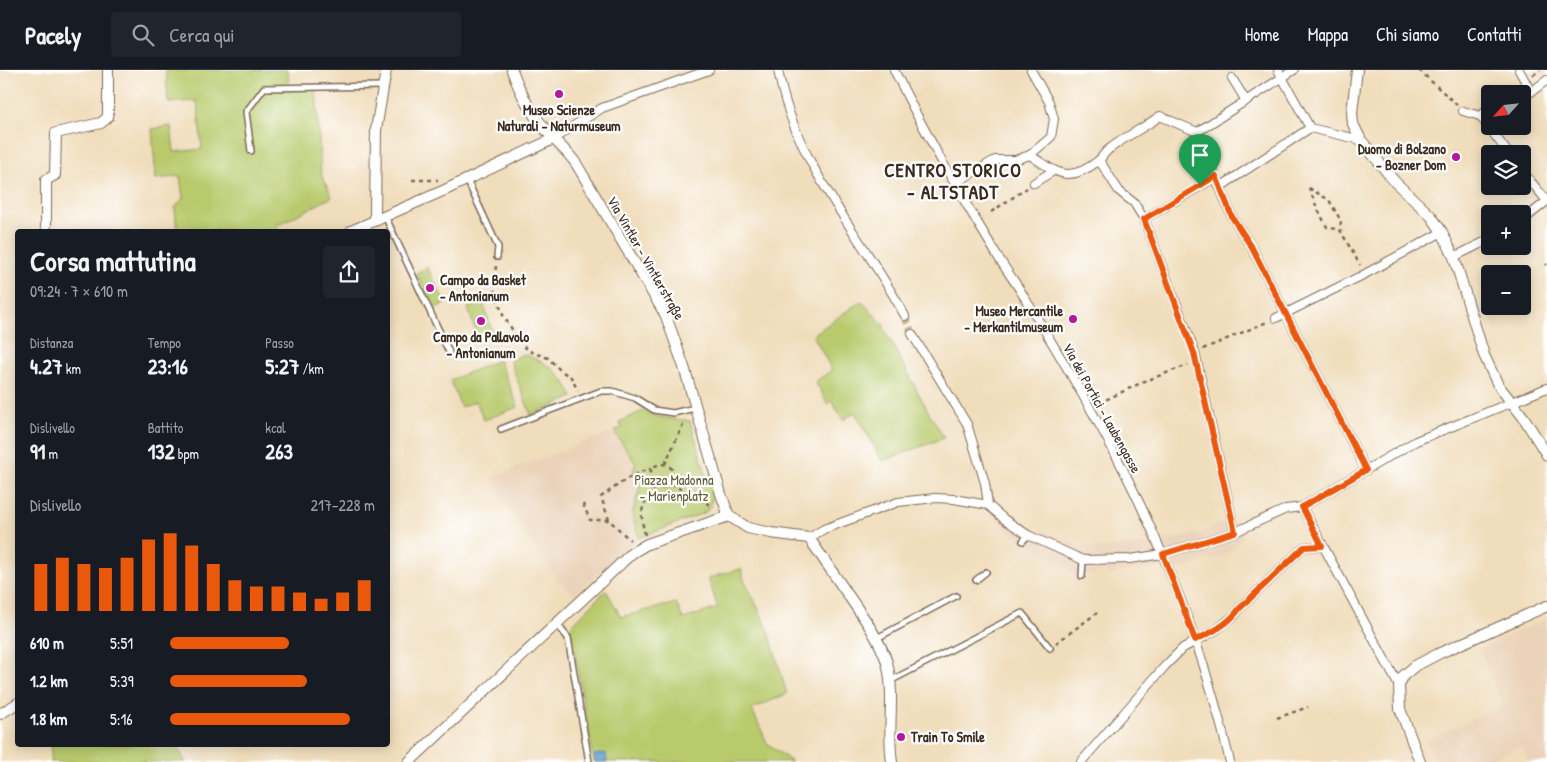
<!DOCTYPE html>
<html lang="it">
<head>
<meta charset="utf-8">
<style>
  :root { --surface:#171b24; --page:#20242c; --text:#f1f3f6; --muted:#9ea1a6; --line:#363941; --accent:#ea580c }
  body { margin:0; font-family:"Patrick Hand",sans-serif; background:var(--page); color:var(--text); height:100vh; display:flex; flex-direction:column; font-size:19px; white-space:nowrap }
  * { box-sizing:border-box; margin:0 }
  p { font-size:16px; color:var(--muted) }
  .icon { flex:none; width:28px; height:28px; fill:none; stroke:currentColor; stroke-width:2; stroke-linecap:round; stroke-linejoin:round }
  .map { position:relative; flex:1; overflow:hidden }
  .drawer { position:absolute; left:15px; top:159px; width:375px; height:518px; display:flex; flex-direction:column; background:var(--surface); border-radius:5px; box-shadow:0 2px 12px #0003 }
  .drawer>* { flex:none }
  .needle { width:32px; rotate:243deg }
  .buttons { position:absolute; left:1481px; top:15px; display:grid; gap:10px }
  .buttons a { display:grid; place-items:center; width:50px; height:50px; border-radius:5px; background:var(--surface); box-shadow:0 2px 12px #0003; font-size:25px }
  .pin { position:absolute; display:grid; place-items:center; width:42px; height:42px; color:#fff; margin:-51px -21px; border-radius:50% 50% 50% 0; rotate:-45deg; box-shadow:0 0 5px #0007 }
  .pin .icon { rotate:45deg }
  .round { display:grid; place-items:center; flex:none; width:52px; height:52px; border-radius:5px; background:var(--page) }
  .head { display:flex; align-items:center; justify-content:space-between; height:85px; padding:0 15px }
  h1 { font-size:28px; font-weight:800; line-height:38px }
  .metrics { display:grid; grid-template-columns:repeat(3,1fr); gap:8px; height:85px; padding:5px 15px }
  .metrics div { display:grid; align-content:center }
  .metrics b { font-size:21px; font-weight:800 }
  .metrics small { font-size:14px; font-weight:400 }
  .metrics p { font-size:14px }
  .chart { height:140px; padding:10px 15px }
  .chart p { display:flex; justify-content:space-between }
  .chart svg { width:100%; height:90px; margin-top:5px; stroke:var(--accent); stroke-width:6 }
  ul { padding:0 15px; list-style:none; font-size:16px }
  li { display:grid; grid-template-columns:80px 60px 1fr; align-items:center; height:38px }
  li i { height:12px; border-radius:6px; background:var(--accent) }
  header { display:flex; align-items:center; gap:30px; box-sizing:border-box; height:70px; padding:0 25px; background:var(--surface); border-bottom:1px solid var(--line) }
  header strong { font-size:24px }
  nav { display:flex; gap:28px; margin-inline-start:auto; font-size:18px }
  .search { width:350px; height:45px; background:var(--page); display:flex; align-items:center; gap:12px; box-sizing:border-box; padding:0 18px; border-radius:5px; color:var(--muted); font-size:19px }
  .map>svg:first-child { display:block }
</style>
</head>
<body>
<header>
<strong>Pacely</strong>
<div class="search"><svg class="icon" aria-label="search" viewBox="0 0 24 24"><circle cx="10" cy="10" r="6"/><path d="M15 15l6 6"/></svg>Cerca qui</div>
<nav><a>Home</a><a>Mappa</a><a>Chi siamo</a><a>Contatti</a></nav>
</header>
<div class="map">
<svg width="1547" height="692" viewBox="0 0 1547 692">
  <rect width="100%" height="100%" fill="#fff"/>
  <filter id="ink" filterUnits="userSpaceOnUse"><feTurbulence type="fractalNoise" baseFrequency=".02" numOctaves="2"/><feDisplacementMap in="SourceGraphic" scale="10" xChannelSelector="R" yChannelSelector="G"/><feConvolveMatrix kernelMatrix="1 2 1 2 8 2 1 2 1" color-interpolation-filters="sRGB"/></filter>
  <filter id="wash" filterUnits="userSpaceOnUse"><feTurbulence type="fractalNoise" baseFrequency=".0096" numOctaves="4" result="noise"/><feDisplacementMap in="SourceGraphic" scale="20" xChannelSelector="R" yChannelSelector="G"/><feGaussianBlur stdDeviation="1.12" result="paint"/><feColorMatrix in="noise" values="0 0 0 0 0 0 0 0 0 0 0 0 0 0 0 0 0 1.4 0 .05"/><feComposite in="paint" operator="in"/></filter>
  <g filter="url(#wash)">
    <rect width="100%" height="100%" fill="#f0ddbb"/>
    <g fill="#ebd3b9">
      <path d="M614 361 636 394 640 416 632 445 639 468 574 524 557 509 507 438 493 407Z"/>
      <path d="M1000 433 999 435 1010 444 1043 464 1045 461 1078 476 1080 474 1097 478H1110L1157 472 1199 464 1225 451 1233 454 1240 460 1243 467 1225 485 1175 501 1169 498 1157 497 1107 505 1106 501 1081 506 1077 509 1060 491 1033 476 1030 473 1029 474 1019 468 1016 465 1014 466 997 451 996 448H993L990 445Z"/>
      <path d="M1547 549V692H1528L1521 676 1484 692H1435L1426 670 1503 636 1479 578Z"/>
    </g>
    <g fill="#b9ca6d" stroke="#7a7a46">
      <path d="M166 0H288L289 19 316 18 321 104 332 127 276 156 279 161H177L175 138 183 128 180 106 156 109 152 59 171 56 174 82 202 79 197 31 168 33Z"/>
      <path d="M427 197 445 233 434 239 416 203Z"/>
      <path d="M861 231 885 256 883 257 928 341 944 368 882 391 855 342 843 350 832 331 827 334 820 319 816 314 817 312H815L832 300 813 265Z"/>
      <path d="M483 233 493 264 478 269 468 238Z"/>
      <path d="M523 284C550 294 560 301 573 327L531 345 510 291Z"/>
      <path d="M499 290 518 337 484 350 476 331 461 337 450 310Z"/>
      <path d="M643 341C658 348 673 349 690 351L713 428 706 442 639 468 632 445 640 416 633 400 636 394 614 361 622 358 619 352Z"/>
      <path d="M741 499 744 509 768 559 787 624 752 639 767 673 792 692H594L570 557 606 520 621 547 676 533 683 549 718 538 708 508Z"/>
      <path d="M51 674H175L186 692H49L51 690Z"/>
    </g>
    <path fill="#5da1d2" stroke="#4c6678" d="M606 683 607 692H595L594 685Z"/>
  </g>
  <g filter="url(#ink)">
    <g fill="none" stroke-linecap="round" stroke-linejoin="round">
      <path stroke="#ccb99c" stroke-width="8" stroke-dasharray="8 4" stroke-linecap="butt" d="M905 246 912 264"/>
      <defs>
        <g id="service">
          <path d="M251 81 246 42 264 18 383 16"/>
          <path d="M467 110 498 177 497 187"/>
          <path d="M385 146 449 282"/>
          <path d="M501 359 601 321H612L635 328 654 340 673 343 695 338"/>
          <path d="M1023 471 1028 465"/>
          <path d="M1082 506 1083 490"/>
          <path d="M976 510 986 502"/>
          <path d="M557 554 568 568 589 692"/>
          <path d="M877 568 956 526"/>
          <path d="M890 611 1022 543 1050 578"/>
        </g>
        <g id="pedestrian">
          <path d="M778 0C795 96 861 163 905 246"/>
          <path d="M894 0C924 61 958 122 994 180 1003 196 1014 210 1023 225 1058 282 1094 342 1124 401 1170 493 1207 591 1230 692"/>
          <path d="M1278 0 1310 58 1361 70"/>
          <path d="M1519 0 1531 22 1547 10"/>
          <path d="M1232 8 1246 31"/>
          <path d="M1508 24 1514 19"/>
          <path d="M1490 38 1480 46 1509 84"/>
          <path d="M1463 41 1480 46"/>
          <path d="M1197 62 1294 0"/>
          <path d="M553 69 602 38 709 0"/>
          <path d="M1030 85 1051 67 1054 49 1049 32 1031 0"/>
          <path d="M1099 90 1119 121 1134 133 1144 149 1195 283 1235 462"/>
          <path d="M1522 101 1547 131"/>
          <path d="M955 113 995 90H1015L1030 85C1057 103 1068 114 1098 91 1102 88 1104 83 1108 80 1124 67 1144 58 1160 46L1197 62 1232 147 1251 176 1366 400"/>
          <path d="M1034 113 1053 101"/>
          <path d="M1220 117 1310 58"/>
          <path d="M1144 149 1216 107"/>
          <path d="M1522 151 1547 131"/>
          <path d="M1454 187 1490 169"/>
          <path d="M1276 248 1365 204 1442 162"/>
          <path d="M912 264 967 354 985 413 988 435"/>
          <path d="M1302 437 1399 616"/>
          <path d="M809 468 824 459 898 432 935 428 954 429 988 435 1004 449 1028 465 1083 490 1130 489 1163 484 1235 462 1286 439 1302 437 1416 371 1547 318"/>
          <path d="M1081 692 1165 596 1183 578 1216 560 1235 545 1239 539 1304 477 1322 476"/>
        </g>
        <g id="minor">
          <path d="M512 0C519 20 531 43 545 59 555 72 568 81 577 95L666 246 684 297 721 424 729 446"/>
          <path d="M1357 0 1352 42 1353 54 1361 70 1395 112 1431 146 1442 162 1454 187 1484 285 1498 315 1524 348 1547 385"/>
          <path d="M377 150 375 145 376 60 386 0"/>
          <path d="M46 156V110L55 105 56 63 101 53 108 47V0"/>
          <path d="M351 161 445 120 553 69"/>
          <path d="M729 446 748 458 771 463 809 468 868 554C876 567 885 582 888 597 895 628 887 661 892 692"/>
          <path d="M0 644 18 633"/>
          <path d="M409 692 632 483 647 474 729 446"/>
          <path d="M1420 692 1400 639 1399 616 1403 606 1415 596 1440 583 1547 536"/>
        </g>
      </defs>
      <use href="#service" stroke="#7a6955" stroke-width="8"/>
      <use href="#pedestrian" stroke="#7a6955" stroke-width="10"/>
      <use href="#minor" stroke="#7a6955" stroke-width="12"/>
      <g stroke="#7a6955" stroke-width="2.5" stroke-dasharray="4 4" stroke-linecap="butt">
        <path d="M1419 0 1457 35"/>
        <path d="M1533 5 1540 0"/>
        <path d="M412 110H438"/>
        <path d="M1309 118 1329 130 1341 151 1340 160 1360 195"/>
        <path d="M1309 118 1317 138 1327 157 1340 160"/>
        <path d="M991 142 1027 118"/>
        <path d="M1522 162 1528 169"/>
        <path d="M1546 194 1547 195"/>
        <path d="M496 196 494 216 495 222 503 245 520 272 529 281 548 288 561 301 571 307 578 321"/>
        <path d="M1203 279 1267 252"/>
        <path d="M1099 333 1145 311 1188 295"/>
        <circle cx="662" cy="406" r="12"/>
        <path d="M665 394 685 350"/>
        <path d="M671 414 714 437"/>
        <path d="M583 434 590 450H609L630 470"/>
        <path d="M609 450 601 427C616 417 633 402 651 399"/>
        <path d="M645 465C639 440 641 438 655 417"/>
        <path d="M1056 573 1097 543"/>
        <path d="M1277 648 1308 637"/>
      </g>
      <use href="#service" stroke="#fff" stroke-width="5"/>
      <use href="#pedestrian" stroke="#fff" stroke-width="8"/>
      <use href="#minor" stroke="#fff" stroke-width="10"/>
    </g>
  </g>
  <g fill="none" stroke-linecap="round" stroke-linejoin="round" filter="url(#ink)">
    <defs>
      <path id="route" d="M1216 106 1232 147 1251 176 1366 400 1302 437 1322 476 1304 477 1239 539C1229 554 1211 563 1195 570L1163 484 1235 462 1194 283 1144 149Z"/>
    </defs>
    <use href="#route" stroke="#fff" stroke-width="10"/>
    <use href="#route" stroke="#ea580c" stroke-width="6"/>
  </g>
  <g fill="#b5179e" stroke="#fff" stroke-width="2">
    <circle cx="559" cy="24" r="5"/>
    <circle cx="1456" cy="87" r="5"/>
    <circle cx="430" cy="218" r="5"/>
    <circle cx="1073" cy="249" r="5"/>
    <circle cx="481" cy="251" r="5"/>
    <circle cx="901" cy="667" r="5"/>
  </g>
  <g text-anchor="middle" stroke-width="4.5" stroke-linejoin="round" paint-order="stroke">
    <g font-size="14" font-weight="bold" fill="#3b2a1e" stroke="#fff">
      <text x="559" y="45">Museo Scienze<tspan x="559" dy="16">Naturali - Naturmuseum</tspan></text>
      <text x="1446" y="84" text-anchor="end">Duomo di Bolzano<tspan x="1446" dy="16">- Bozner Dom</tspan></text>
      <text x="440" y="215" text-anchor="start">Campo da Basket<tspan x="440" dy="16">- Antonianum</tspan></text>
      <text x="1063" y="246" text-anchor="end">Museo Mercantile<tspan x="1063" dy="16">- Merkantilmuseum</tspan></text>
      <text x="481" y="272">Campo da Pallavolo<tspan x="481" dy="16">- Antonianum</tspan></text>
      <text x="911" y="672" text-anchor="start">Train To Smile</text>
    </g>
    <g font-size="14" fill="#3b2a1e" stroke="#fff">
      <text transform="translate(646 188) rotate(60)" y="5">Via Vintler - Vintlerstraße</text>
      <text transform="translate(1102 338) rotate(61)" y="5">Via dei Portici - Laubengasse</text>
    </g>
    <g font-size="14" fill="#615a36" stroke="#fff">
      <text x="674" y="415">Piazza Madonna<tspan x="674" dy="16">- Marienplatz</tspan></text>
    </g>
    <g font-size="19" font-weight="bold" letter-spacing="1" fill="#3b2a1e" stroke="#fff">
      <text x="953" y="107">CENTRO STORICO<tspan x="953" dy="22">- ALTSTADT</tspan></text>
    </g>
  </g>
</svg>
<div class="buttons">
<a><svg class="needle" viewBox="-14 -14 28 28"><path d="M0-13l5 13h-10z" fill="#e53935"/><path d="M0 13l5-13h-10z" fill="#9ea1a6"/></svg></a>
<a><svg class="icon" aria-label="layers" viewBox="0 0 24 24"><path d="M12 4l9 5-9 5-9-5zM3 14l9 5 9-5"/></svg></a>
<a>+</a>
<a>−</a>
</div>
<div class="pin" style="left:1200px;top:115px;background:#1e9e55"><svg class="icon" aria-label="arrive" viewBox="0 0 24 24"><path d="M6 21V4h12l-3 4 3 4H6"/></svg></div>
<section class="drawer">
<div class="head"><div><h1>Corsa mattutina</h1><p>09:24 · 7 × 610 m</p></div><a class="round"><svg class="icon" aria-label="share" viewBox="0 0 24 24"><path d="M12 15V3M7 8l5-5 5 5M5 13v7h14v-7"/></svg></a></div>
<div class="metrics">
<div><p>Distanza</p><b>4.27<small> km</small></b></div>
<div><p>Tempo</p><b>23:16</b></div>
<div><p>Passo</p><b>5:27<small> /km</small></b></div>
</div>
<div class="metrics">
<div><p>Dislivello</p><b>91<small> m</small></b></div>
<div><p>Battito</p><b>132<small> bpm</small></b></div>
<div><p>kcal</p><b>263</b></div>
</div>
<div class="chart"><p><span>Dislivello</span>217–228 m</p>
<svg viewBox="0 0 160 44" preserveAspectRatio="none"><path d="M5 44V21M15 44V18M25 44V21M35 44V23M45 44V18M55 44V9M65 44V6M75 44V12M85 44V21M95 44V29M105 44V32M115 44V32M125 44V35M135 44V38M145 44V35M155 44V29"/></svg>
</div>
<ul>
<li><b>610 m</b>5:51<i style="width:58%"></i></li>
<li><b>1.2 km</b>5:39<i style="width:67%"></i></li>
<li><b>1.8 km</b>5:16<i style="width:88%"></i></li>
</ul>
</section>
</div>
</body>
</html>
